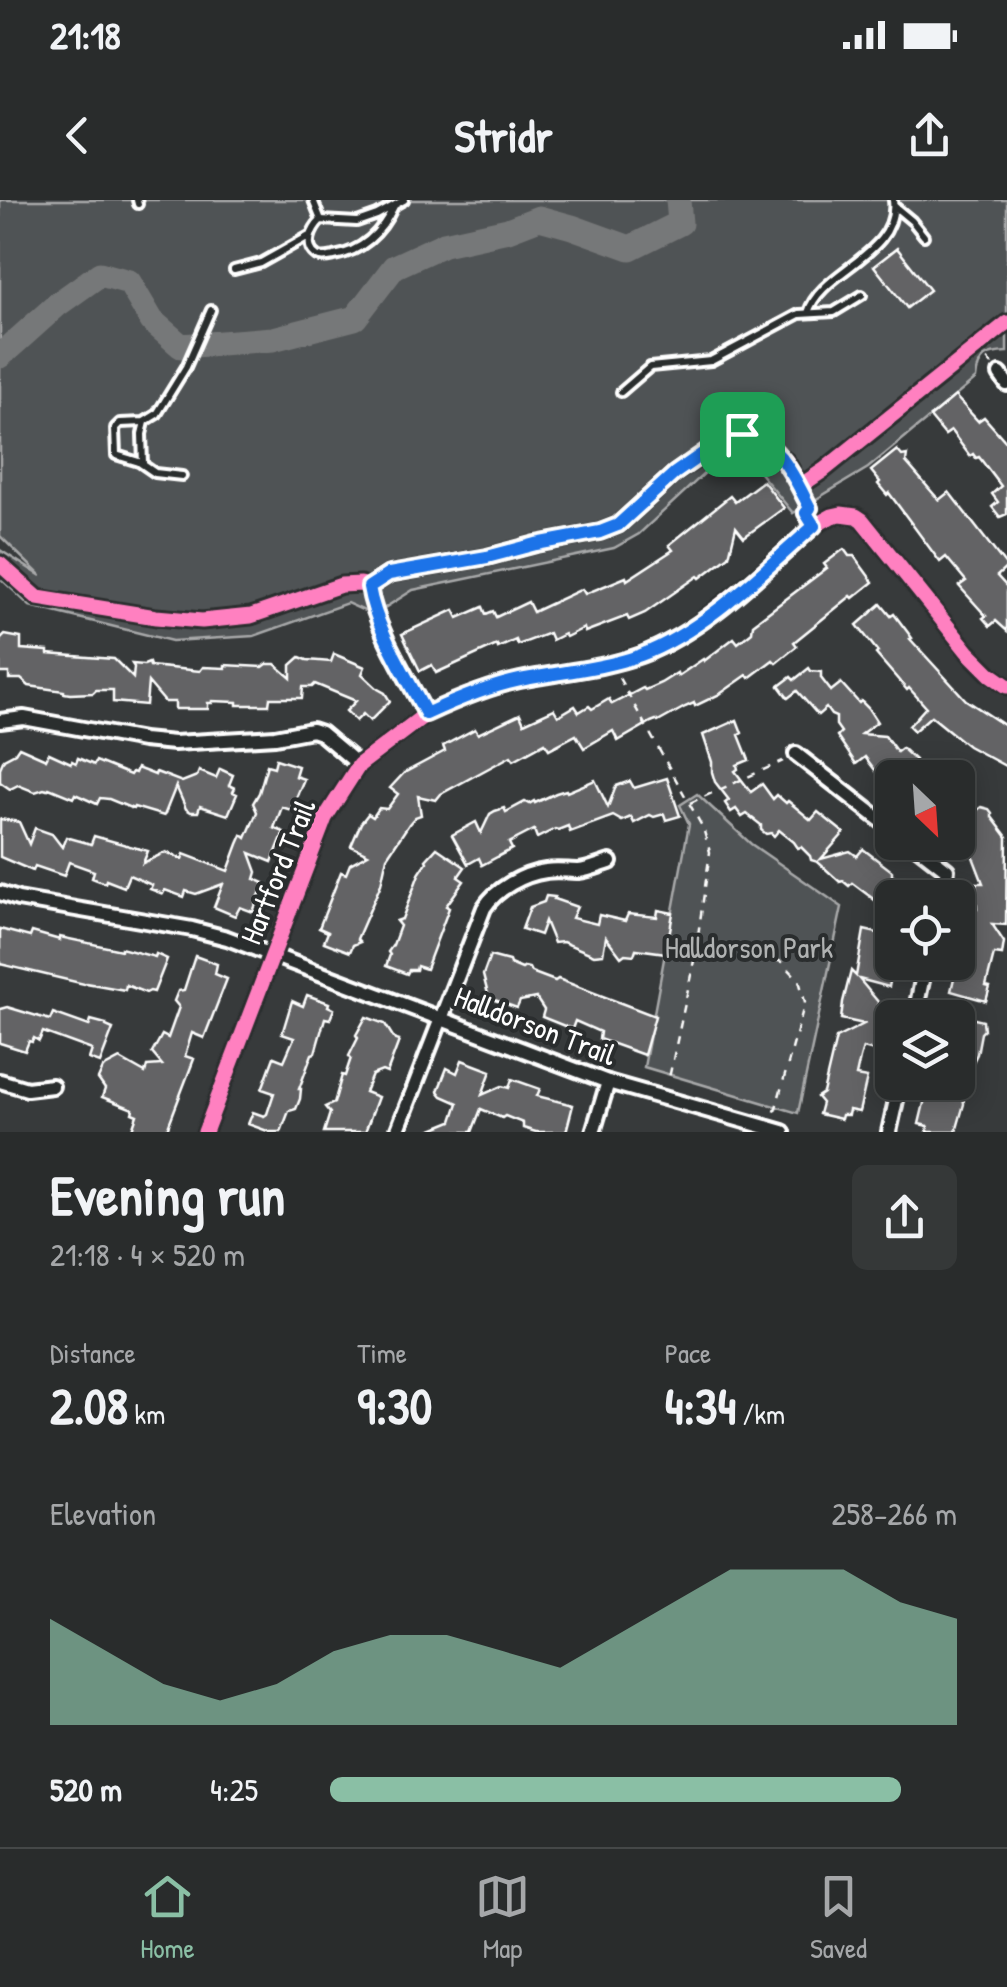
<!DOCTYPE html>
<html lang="en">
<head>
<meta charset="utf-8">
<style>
  :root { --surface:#292c2c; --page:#353838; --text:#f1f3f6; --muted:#a5a7a9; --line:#454848; --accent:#8abfa5 }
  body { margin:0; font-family:"Patrick Hand",sans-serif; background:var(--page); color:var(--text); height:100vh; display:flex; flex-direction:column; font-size:38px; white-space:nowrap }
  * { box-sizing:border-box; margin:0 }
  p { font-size:32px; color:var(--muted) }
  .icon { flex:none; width:55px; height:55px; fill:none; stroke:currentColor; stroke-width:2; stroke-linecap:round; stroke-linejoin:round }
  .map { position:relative; height:932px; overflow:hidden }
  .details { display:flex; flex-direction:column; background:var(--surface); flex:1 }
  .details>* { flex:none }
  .needle { width:65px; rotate:155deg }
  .fabs { position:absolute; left:875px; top:560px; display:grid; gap:20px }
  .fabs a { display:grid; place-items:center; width:100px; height:100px; border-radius:15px; background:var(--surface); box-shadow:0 5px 25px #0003,0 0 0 2px var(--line); font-size:50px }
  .pin { position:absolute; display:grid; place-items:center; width:85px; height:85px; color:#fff; margin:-42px; border-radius:20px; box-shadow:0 5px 15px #0006 }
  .round { display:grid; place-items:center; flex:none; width:105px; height:105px; border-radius:15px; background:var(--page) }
  .head { display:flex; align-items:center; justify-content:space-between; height:170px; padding:0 50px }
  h1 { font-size:55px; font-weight:700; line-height:75px }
  .stats { display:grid; grid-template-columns:repeat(3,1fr); gap:15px; height:170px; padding:10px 50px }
  .stats div { display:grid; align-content:center }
  .stats b { font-size:50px; font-weight:700 }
  .stats small { font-size:28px; font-weight:400 }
  .stats p { font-size:28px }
  .chart { height:280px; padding:20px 50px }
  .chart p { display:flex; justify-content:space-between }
  .chart svg { width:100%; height:180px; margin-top:10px; fill:var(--accent); opacity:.7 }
  ul { padding:0 50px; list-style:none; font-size:32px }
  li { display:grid; grid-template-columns:160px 120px 1fr; align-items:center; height:75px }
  li i { height:25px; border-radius:12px; background:var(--accent) }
  .status { display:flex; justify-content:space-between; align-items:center; height:70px; padding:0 50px; background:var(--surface); direction:ltr }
  .status svg { height:28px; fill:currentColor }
  header { display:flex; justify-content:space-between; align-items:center; height:130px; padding:0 50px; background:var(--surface); font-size:45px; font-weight:700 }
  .tabs { display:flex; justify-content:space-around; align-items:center; height:140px; border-top:2px solid var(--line); background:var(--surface); font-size:28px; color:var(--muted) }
  .tabs a { display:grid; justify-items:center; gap:5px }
  .tabs .active { color:var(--accent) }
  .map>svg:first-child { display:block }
</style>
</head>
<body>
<div class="status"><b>21:18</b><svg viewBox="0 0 49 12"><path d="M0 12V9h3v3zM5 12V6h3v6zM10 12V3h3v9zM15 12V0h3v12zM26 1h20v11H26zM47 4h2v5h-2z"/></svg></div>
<header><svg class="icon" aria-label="back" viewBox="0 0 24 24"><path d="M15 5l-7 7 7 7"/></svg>Stridr<svg class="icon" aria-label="share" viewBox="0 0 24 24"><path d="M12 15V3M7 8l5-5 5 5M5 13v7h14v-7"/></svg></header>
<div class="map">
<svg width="1007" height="932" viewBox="0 0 1007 932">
  <rect width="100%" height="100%" fill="#373a3b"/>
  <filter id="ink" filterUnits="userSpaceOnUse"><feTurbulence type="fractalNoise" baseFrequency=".01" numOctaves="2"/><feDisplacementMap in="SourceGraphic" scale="20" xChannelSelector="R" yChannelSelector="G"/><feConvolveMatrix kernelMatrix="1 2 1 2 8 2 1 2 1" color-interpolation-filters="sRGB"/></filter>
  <g filter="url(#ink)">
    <g fill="#505354" stroke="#a8a9aa" stroke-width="2.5">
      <path d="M0 0H1007V152C986 153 978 156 976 179L868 268 793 313 736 244 639 334 614 348 413 390 378 412 371 414 347 403 254 436 172 441 30 406 0 378V350L41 376 0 336Z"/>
      <path d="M697 594 751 644 842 707 798 913 644 867 689 624 680 605Z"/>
    </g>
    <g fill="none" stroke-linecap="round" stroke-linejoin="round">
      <path stroke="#767879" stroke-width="25" d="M0 156 58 104 100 74 129 82 152 121 181 146 273 139 355 118 394 67 444 44 508 30 539 18 572 27 630 48 680 23 678 0"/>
    </g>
    <g fill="#636465" stroke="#fff" stroke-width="2.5">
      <path d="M897 48 930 90 907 108 874 66Z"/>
      <path d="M955 196 978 221 984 217 1007 243V314L1000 317 992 307 998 302 992 294 1001 286 979 257 976 258 973 254 970 256 951 231 945 235 930 217Z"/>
      <path d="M897 250 902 256 907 255 906 262 939 300 949 292 1007 367 997 376 1007 387V431L996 421 990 426 983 418 986 416 959 386 966 381 946 357 940 362 889 293 887 295 878 284 880 282 871 271Z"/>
      <path d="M763 281 784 308 744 337 736 327 729 356 700 378 698 376 645 413 629 420 627 416 585 432 584 428 566 437 564 434 552 440 549 433 518 445 516 440 498 448 497 445 436 473 432 465 420 471 402 434 454 410 458 418 483 407 486 414 493 411 496 417 528 402 533 412 582 389 585 394 626 377 627 380 673 350 669 345 730 296 735 302Z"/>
      <path d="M844 349 849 356H854L873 382 853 398 851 396 794 442 797 446 776 463 773 460 749 478 747 475 720 494 695 506 694 503 685 507 658 522 656 520 651 522 618 541 613 531 584 548 576 535 549 549 545 543 514 560 511 556 441 594 436 600 418 596 421 615 415 617 409 624 387 657 381 684 357 739 360 742 353 745 350 752 324 742 328 732 319 728 341 672 346 674 350 664 368 654 351 646 361 623 368 614 373 617 379 608 387 609 398 594 390 588 404 573 445 551 443 546 475 529 478 534 520 514 524 523 554 509 558 516 575 506 579 512 589 506 592 509 609 499 612 504 643 488 645 490 661 483 677 473 678 476 703 459 704 461 734 438 738 443 752 432 753 424 827 368 824 364Z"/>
      <path d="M881 404 891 416 894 414 912 438 910 439 966 500 1007 527V567L968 546 931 516 914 531 909 526 926 507 909 488 907 490 876 454 878 452 857 425Z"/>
      <path d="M5 435 21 438V449L48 451V454L114 459 133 478 134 467 132 464 144 465 149 463 150 466 200 471 203 467 225 468V465L263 467 267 464H275L291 478V465L300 457 307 460 331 462 334 454 365 467 362 474 378 489 385 493 390 501 370 521 363 514 356 521 346 511 356 501 315 484 312 487H303L302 498H270L269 505H237V502L212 501V503H208V509H175V502H165L148 482 146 505 113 502V490H96L93 493 70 494 64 493V491L29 486 21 479H9V473H0V440Z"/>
      <path d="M809 468 811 471 821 472V478L831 491 841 483 859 503 861 501 868 508 877 522 861 534 885 536 897 552 902 548 915 560 910 578H892V592L865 557 856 564 837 536 841 532 836 525V517L831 515 826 508 818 515 797 491 788 498 779 486 791 477 794 480Z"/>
      <path d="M737 520 742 533 739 535 749 560 737 565 738 569 735 571 751 592 762 584 773 599 777 595 786 603 788 601 811 620 818 612 844 633 821 659 850 651 857 656 863 649 892 671V676L917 685 913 698H892V713L852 683 849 686 843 681 840 682 818 662 811 660 810 656 801 647 798 648 794 642 779 630 774 636 771 633 766 634 761 630V625L747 614 742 617 736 609 731 612 725 603 729 600 715 582 712 572V562L703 535Z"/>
      <path d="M19 547 46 559 49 553 71 563 72 561 76 563 78 558 94 565 96 561 130 575 132 572 135 573 137 568 155 575 156 572 182 582 197 576 199 571 216 578 220 569 233 575 229 585 235 588 233 592 237 594 228 615 200 606 198 612H191L186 609 176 586 164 616 134 607 133 609 109 599 100 598 97 604 75 594 73 598 49 588 47 590 44 589 35 592 18 585 10 589 0 582V568L4 559 15 553Z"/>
      <path d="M276 559 298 566 295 576 304 579 291 610 282 607 274 628 284 632 272 662 250 653 257 672 255 679 264 683 253 712 240 707 235 716 214 707 223 684 196 694 186 691 184 697 165 690 163 694 150 689 152 685 129 675 124 687 106 680 105 683 92 678 94 671 69 662 64 676 35 666 33 671 0 657V619L19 622 29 644 35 628 52 634 62 647 66 637 91 644 94 636 148 651 143 663 166 652 182 659 184 654 228 671 238 644 242 635 246 638 257 612 253 603 259 593 267 565 274 567Z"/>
      <path d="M667 578 680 616 666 620 664 614 654 617 650 615 634 623 631 617 622 621 613 616 570 632 568 626 558 630 555 629 537 638 534 630 509 643 512 649 482 665 479 658 468 664 452 635 476 622 481 633 490 614 495 611 504 608 506 612 525 602 529 604 534 601 535 603 556 593 566 590 567 592 595 580 608 607 616 586 630 581 634 588Z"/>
      <path d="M981 607 989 609 992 613V617L1007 637 1006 725 992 724 1004 742 1002 755 994 754 986 786 990 787 986 801 951 791 958 761 962 762 971 709H977L976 683H983L965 636 958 642V626Z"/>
      <path d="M437 648 465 667 458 677 464 681 446 706 449 708 426 769 417 766 416 770H409L407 774 386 766 390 755 388 752 393 745 400 726 396 721 402 719 419 674 427 662 426 660Z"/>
      <path d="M546 696 555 697 554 699 577 707 572 718 597 724 599 715 625 721 628 714 657 717 658 710 673 713 666 753 636 749 634 755 625 754 621 757 606 737 603 754 594 755 563 742 554 743 545 721 540 735 522 729 530 707 544 702Z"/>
      <path d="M0 729 30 737 32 732 60 740V737L121 750V748L155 757 156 754 167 759 154 792 150 791 146 793 126 785 125 790 86 783 84 784 0 764Z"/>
      <path d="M864 730 890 736 887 749 892 750V762H894L889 787 859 779 879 803 876 813 882 815 874 851 863 848 860 858 856 876 867 878 859 912 849 910 848 915H842L841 919 819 914 822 903 817 897 823 893 836 838 864 824 841 819 843 802 851 771 856 776Z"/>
      <path d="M195 756 217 764 215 774 227 779 204 838 192 833 185 856 194 859 166 932H131L137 915 132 913 133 909 102 897 105 889 98 879 103 868 120 859 145 873 147 866 162 865 152 853 162 835 168 838 179 807 174 801 178 791 184 790Z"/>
      <path d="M490 756 509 761 510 764 522 769 525 767 529 768 531 772 555 781 558 779 655 816 644 855 599 839 600 832 575 821 572 829 542 817 544 810 536 798 520 801 517 808 489 798 483 775Z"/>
      <path d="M307 795 329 803 328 806 334 809 330 819 325 818 315 853 312 854 299 889H301L300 899 296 909 289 911 281 932H270L248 924 253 912 264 916 267 914 274 893 262 889 274 857 284 861 294 838 282 834 292 801 303 806Z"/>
      <path d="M7 807 50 820 53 813 89 826 91 820 106 824V826L113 829 100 863 89 859 92 850 43 832 39 841 34 838 32 842 29 841 25 851 0 843V809Z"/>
      <path d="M958 815 983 821 984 830 981 833 977 854 973 862 970 861 963 894 964 904 956 932H927L928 926 919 924 929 882H958Z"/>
      <path d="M366 817 385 824 395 840 399 841 387 873 382 871 372 875 365 892 378 897 365 932H324L330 913 325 907 334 903 342 875 345 876 351 858 349 856 358 838 356 835Z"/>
      <path d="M462 860 491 871 482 895 502 886 509 888 512 879 540 889 537 896 573 905 566 932H536L523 928V923L505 916 502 918 481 909 472 932H425L452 921 458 903 442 896 438 891 447 868 457 873Z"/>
    </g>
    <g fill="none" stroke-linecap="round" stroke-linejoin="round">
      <defs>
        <g id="lane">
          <path d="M137 0 138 4"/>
          <path d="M313 0 321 20"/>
          <path d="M394 6C382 32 363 51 334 56 329 57 322 59 317 56 303 47 312 29 321 20L357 22 377 15 404 0"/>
          <path d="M894 6 912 21 924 36"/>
          <path d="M234 70 261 63 309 36"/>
          <path d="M808 113C820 70 900 55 893 0"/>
          <path d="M621 192 650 167 711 161 799 114 834 112 862 95"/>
          <path d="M143 264 142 234 145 222"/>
          <path d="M182 276 155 273 139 262 116 255 115 228 120 223 144 222 157 214 186 167 211 110"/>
        </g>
        <g id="street">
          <path d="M1000 174 1007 184"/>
          <path d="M0 521 24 518 143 540 174 543 275 537 312 530 321 533 359 565"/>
          <path d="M796 554 892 629"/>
          <path d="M911 642 947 670 941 698"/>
          <path d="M0 693 18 699 192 729 227 738 608 882 783 932"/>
          <path d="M914 818 926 762"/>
          <path d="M0 881 27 889 52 886"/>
          <path d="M205 932 325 618 359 565 426 514 476 492 517 481 610 464 642 454 668 443 691 429 742 389 814 326 832 316 841 314 856 316 862 320 968 452 990 474 1007 486"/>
          <path d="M397 932 484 708C496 689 523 674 546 671 556 669 568 671 579 671 589 670 600 665 610 662"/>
          <path d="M593 932 608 882"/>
          <path d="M889 932 900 882"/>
        </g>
      </defs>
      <use href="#lane" stroke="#fff" stroke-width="14"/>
      <use href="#street" stroke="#fff" stroke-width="20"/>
      <g stroke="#fff" stroke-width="2.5" stroke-dasharray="8 8" stroke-linecap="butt">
        <path d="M977 147 992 165"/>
        <path d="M800 286 810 309 805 313 807 315"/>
        <path d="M369 387C376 428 402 467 420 504"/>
        <path d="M619 478 703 628 710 652 695 756 668 883"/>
        <path d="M690 603 783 561"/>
        <path d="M697 755 729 750 759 755 782 762 799 780 805 802 774 915"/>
      </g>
      <use href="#lane" stroke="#2a2d2e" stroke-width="6"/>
      <use href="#street" stroke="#2a2d2e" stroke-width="12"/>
      <defs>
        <g id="cycleway">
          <path d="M0 364 38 398 156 417 202 421 251 416 341 385 361 384 369 387 389 374 487 357 536 344 600 332 618 325 675 273 732 236H753L786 261 800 286 824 270 1007 123"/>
          <path d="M205 932 325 618 359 565 426 514 476 492 517 481 610 464 642 454 668 443 691 429 742 389 814 326 832 316 841 314 856 316 862 320 968 452 990 474 1007 486"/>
        </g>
      </defs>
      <use href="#cycleway" stroke="#2a2d2e" stroke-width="21"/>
      <use href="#cycleway" stroke="#ff80c0" stroke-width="15"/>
    </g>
  </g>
  <g fill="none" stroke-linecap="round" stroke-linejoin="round" filter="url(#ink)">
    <defs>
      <path id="route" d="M742 234C779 239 795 279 810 308L806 313 814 326C763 371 705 431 641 455 602 469 560 472 520 480 487 487 456 500 426 514 406 475 376 430 369 387L389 374 487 357 536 344 600 332 618 325 675 273 718 243 732 236Z"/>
    </defs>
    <use href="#route" stroke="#fff" stroke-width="20"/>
    <use href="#route" stroke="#1a73e8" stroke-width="12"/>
  </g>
  <g text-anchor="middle" stroke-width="8" stroke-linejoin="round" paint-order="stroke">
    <g font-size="30" fill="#fff" stroke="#2a2d2e">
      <text transform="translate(278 672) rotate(-68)" y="10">Hartford Trail</text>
      <text transform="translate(535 826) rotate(21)" y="10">Halldorson Trail</text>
    </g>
    <g font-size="30" fill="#b0b2b2" stroke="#2a2d2e">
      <text x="749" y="758">Halldorson Park</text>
    </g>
  </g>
</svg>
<div class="fabs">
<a><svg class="needle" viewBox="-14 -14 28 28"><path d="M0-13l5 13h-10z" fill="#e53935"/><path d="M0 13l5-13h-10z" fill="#a5a7a9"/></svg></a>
<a><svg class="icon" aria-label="locate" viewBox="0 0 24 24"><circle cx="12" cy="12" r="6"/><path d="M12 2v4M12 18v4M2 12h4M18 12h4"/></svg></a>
<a><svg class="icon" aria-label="layers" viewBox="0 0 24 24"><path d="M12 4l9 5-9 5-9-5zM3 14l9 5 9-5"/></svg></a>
</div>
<div class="pin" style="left:742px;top:234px;background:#1e9e55"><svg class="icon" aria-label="arrive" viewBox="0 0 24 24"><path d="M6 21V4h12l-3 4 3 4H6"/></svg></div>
</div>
<section class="details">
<div class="head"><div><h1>Evening run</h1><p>21:18 · 4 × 520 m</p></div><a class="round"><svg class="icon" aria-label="share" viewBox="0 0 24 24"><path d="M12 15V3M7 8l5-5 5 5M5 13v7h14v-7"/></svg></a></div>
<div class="stats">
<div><p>Distance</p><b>2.08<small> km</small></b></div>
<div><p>Time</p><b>9:30</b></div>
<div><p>Pace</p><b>4:34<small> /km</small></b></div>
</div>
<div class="chart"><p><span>Elevation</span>258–266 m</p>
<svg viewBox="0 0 160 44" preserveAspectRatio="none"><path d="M0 44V18L10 26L20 34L30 38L40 34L50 26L60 22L70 22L80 26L90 30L100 22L110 14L120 6L130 6L140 6L150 14L160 18V44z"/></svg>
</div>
<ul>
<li><b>520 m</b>4:25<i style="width:91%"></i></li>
</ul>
</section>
<nav class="tabs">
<a class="active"><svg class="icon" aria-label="home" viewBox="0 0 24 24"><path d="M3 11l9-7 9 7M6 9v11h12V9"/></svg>Home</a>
<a><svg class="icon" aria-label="map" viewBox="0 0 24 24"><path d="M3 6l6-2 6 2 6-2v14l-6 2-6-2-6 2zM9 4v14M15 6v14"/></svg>Map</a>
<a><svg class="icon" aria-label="saved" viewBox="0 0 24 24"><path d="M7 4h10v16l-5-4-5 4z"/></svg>Saved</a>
</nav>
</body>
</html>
